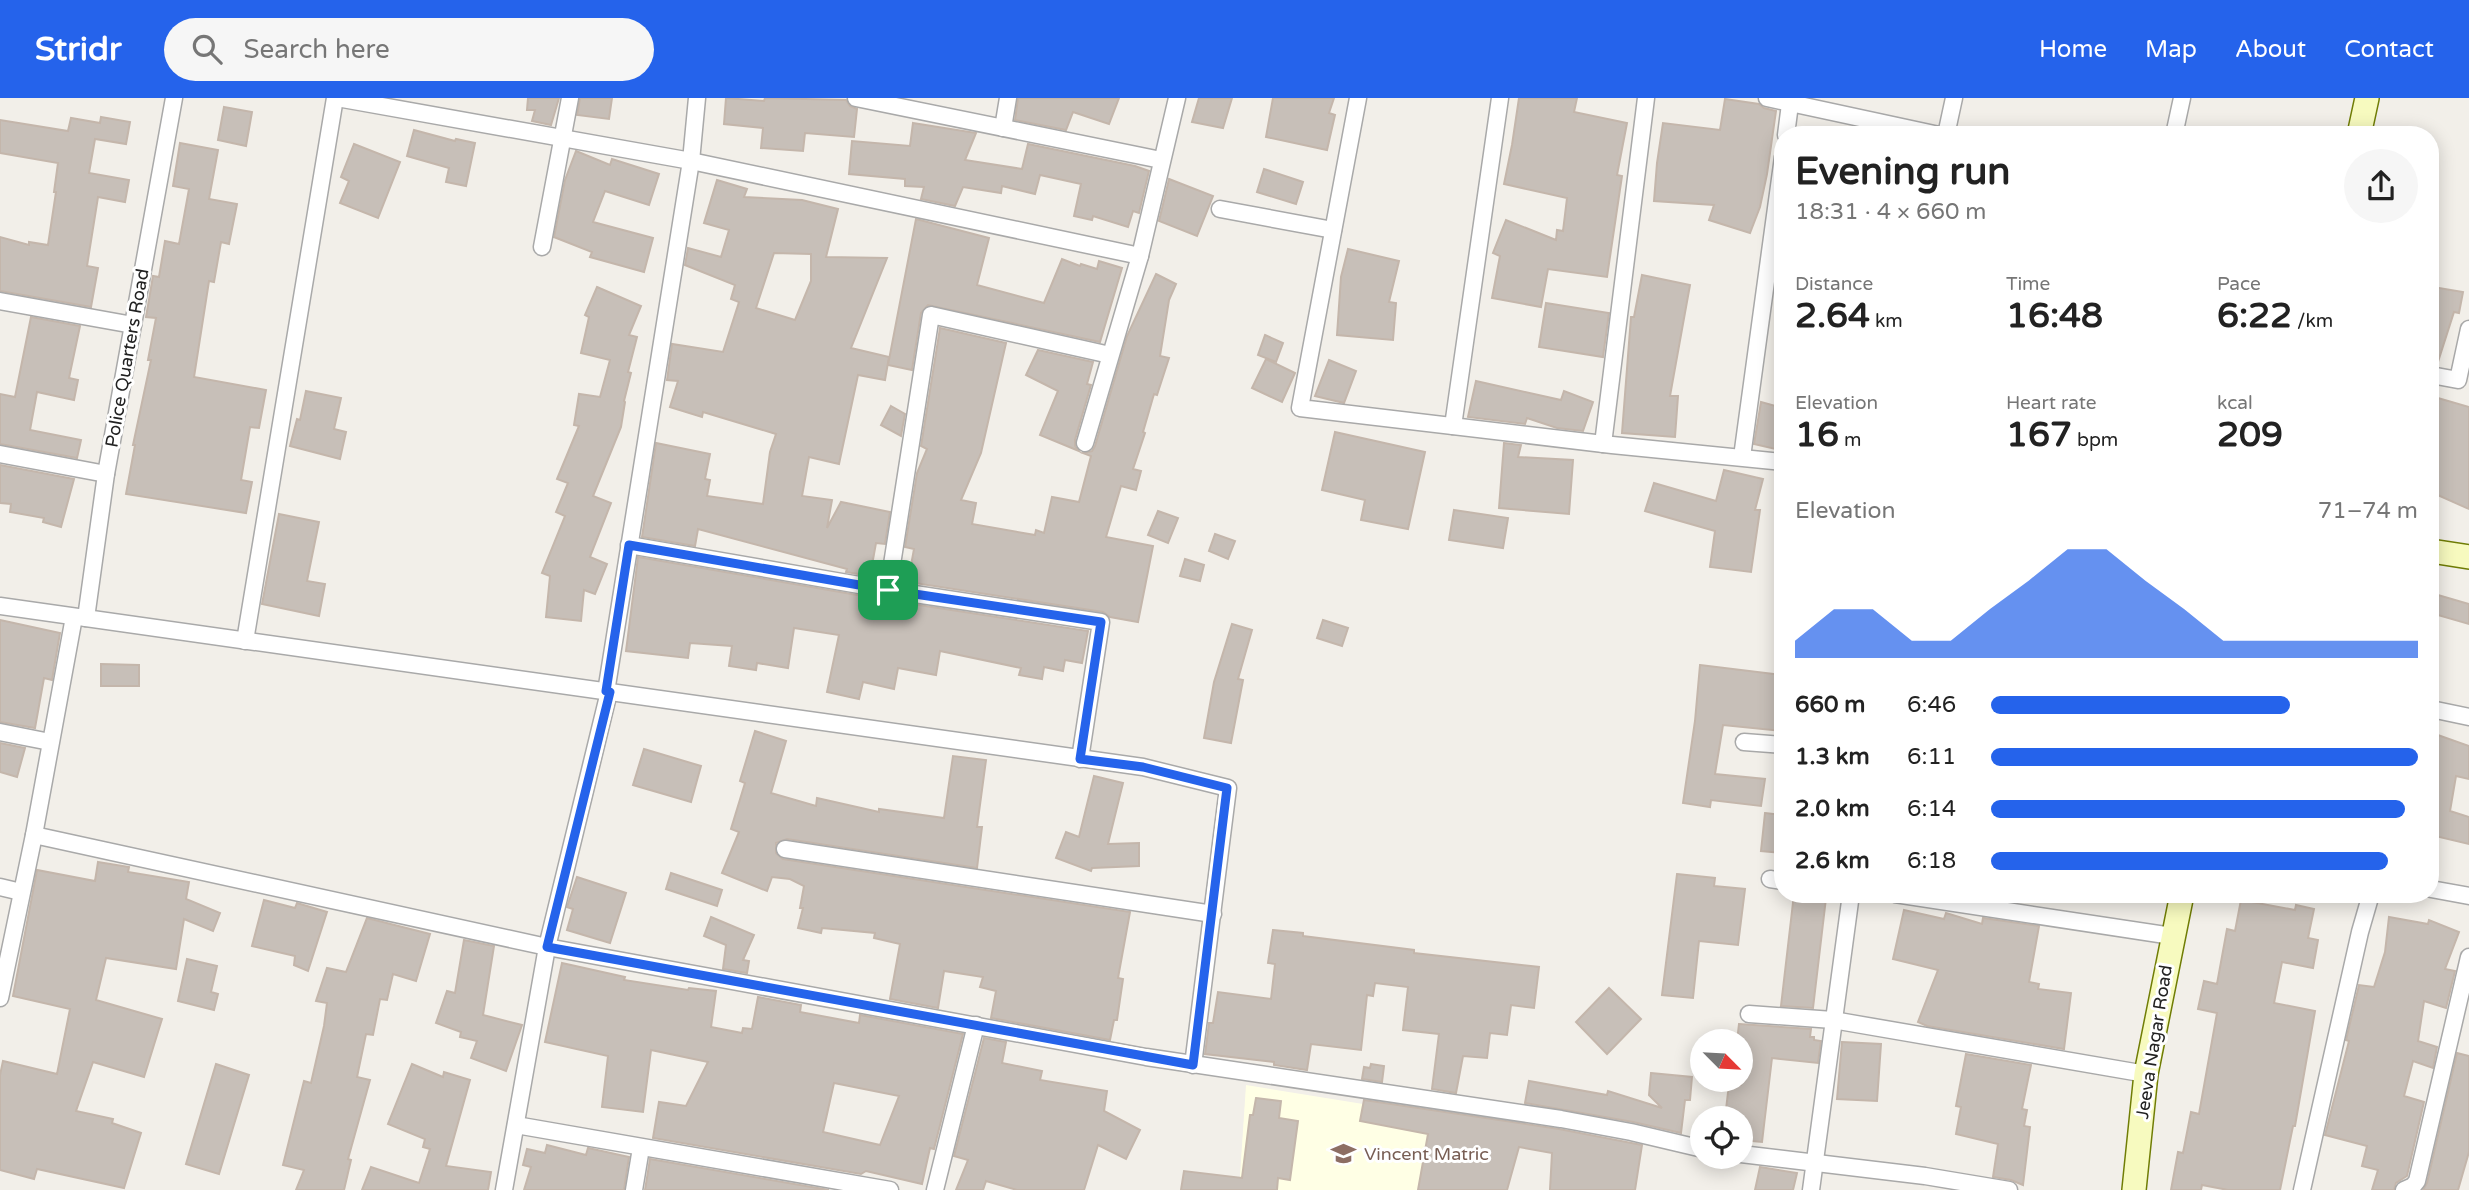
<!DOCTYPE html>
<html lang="en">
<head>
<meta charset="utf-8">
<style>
  :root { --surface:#fff; --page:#f6f6f6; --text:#222; --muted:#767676; --accent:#2563eb }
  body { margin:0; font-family:"Varela Round",sans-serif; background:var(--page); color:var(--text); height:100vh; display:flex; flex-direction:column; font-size:26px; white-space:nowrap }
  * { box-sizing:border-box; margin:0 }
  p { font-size:23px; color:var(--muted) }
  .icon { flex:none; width:38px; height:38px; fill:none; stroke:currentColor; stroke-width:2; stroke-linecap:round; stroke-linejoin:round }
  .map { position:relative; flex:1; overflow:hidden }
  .drawer { position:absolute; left:1774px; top:28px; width:665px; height:777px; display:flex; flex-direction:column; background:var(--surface); border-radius:28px; box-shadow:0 4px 18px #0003 }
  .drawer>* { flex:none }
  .needle { width:46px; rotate:114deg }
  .buttons { position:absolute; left:1690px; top:931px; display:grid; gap:14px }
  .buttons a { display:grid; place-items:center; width:63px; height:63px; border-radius:50%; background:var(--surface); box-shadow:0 4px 18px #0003; font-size:35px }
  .pin { position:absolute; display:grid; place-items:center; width:60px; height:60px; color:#fff; margin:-30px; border-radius:14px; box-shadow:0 4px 10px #0006 }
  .round { display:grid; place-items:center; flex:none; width:74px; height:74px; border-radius:37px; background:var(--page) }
  .head { display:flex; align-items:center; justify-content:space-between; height:119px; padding:0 21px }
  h1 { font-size:38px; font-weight:700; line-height:52px }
  .metrics { display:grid; grid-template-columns:repeat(3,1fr); gap:10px; height:119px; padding:7px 21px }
  .metrics div { display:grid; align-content:center }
  .metrics b { font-size:35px; font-weight:700 }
  .metrics small { font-size:19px; font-weight:400 }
  .metrics p { font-size:19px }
  .chart { height:196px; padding:14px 21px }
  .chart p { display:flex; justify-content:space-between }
  .chart svg { width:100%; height:126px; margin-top:7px; fill:var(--accent); opacity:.7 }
  ul { padding:0 21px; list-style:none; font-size:23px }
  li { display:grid; grid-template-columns:112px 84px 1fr; align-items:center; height:52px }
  li i { height:18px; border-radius:9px; background:var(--accent) }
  header { display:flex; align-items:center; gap:42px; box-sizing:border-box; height:98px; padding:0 35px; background:var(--accent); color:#fff }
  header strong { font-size:33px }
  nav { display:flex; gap:38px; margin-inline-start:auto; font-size:24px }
  .search { width:490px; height:63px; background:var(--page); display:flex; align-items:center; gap:18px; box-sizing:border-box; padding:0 24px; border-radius:38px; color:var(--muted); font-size:26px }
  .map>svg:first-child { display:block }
</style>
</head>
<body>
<header>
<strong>Stridr</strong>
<div class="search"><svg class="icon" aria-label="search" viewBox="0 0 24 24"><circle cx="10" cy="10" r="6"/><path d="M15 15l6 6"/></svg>Search here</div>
<nav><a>Home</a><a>Map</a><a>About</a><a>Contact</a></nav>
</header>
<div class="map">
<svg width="2469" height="1092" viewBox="0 0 2469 1092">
  <rect width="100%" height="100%" fill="#f2efe9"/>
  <path fill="#ffffe5" d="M1246 987 1450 1020 1442 1092H1239Z"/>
  <g fill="#c7bfb8" stroke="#c4b6ab" stroke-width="2" fill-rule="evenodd">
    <path d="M528 0H559L551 27 532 23 535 12H527Z"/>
    <path d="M580 0H612L609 21 577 17Z"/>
    <path d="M726 0 764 3 765 0 846 2 850 8 857 11 854 39 805 35 803 53 761 50 763 30 724 26Z"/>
    <path d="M1018 0H1119L1109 26 1073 14 1066 32 1015 22Z"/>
    <path d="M1199 0H1232L1223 30 1192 24Z"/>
    <path d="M1273 0H1334L1329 15 1335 17 1327 52 1266 39Z"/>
    <path d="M1519 0H1577L1574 14 1627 25 1617 77 1622 78 1607 179 1548 171 1541 209 1492 200 1500 158 1493 155 1506 122 1556 142 1557 132 1563 133 1567 100 1504 86 1512 47Z"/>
    <path d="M1725 1 1759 6 1764 10 1776 13 1767 76 1760 109 1750 135 1709 122 1714 107 1654 103 1657 65 1663 25 1720 32Z"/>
    <path d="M224 9 252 14 246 48 218 42Z"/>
    <path d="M101 19 130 24 126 46 95 41 89 75 129 82 125 104 98 99 87 168 98 170 91 209 0 193V139L29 147V144L48 147 56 94H54L58 65 0 55V22L68 33 71 20 100 25Z"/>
    <path d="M913 25 976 35 965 62 1022 71 1028 46 1135 68 1149 73 1139 115 1133 113 1128 129 1093 118 1092 122 1074 118 1081 86 1040 77 1035 96 1002 88 1001 95 963 89 955 108 921 101 924 89 905 88V81L849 76 852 43 910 48Z"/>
    <path d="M414 32 455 43 456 41 475 45 466 88 446 84 449 70 407 58Z"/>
    <path d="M180 45 218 52 209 101 237 106 229 146 221 144 214 184 209 183 194 279 266 292 259 330 250 329 241 382 252 384 246 415 126 396 135 347H133L151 262H148L156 220 146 219 153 178 159 179 165 143 179 146 189 91 173 88Z"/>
    <path d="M354 46 400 64 378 120 340 105 349 83 341 79Z"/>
    <path d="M576 53 610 67 612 61 659 76 649 107 605 93 593 124 653 140 644 174 590 159 592 154 554 139 565 82Z"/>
    <path d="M1264 71 1303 84 1296 106 1257 94Z"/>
    <path d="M1169 81 1213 98 1197 138 1159 123Z"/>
    <path d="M717 82 747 91 744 99 802 102 838 111 826 159 887 160 851 250 889 259 885 282 858 277 839 366 809 359 802 398 832 402 827 430 841 404 890 414 885 446 876 445 870 478 846 474 847 471 698 431 695 448 642 439 656 345 710 356 705 381 710 382 707 398 763 406 770 354 776 336 703 314 702 319 670 309 678 283 667 282 672 246 723 254 739 204 731 201 735 187 685 167 688 150 721 159 729 132 704 125ZM774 155 811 156V183L795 222 756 210Z"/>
    <path d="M916 121 989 140 977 187 1044 205 1062 161 1080 168 1081 166 1097 171 1099 163 1122 170 1100 244 928 207 921 215 912 272 888 267Z"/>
    <path d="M1348 151 1399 163 1389 204 1396 205 1393 242 1337 237 1341 179Z"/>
    <path d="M1156 176 1176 186 1169 202 1160 258 1169 260 1157 297 1154 296 1143 334 1145 335 1133 371 1141 373 1136 392 1121 388 1106 439 1153 448 1138 524 1110 519 1103 514 908 484 914 451 905 449 917 375 927 351 921 348 940 230 1006 245 981 355 961 402 976 405 972 426 1035 437 1036 432 1044 435 1052 399 1079 404 1091 358 1083 355 1092 353 1095 348 1127 238Z"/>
    <path d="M1642 177 1690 187 1670 298H1678L1675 339 1622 335 1631 219H1634Z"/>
    <path d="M597 189 641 208 629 237 637 239 628 274 631 275 624 303 625 304 621 329 593 398 611 405 590 459 607 466 595 496 584 492 581 523 546 519 550 478 542 475 565 418 556 414 568 385 557 381 579 328 574 327 579 296 600 299 610 262 581 255 589 219 585 217Z"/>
    <path d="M2433 189 2463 194 2459 215 2454 214 2437 267H2431Z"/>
    <path d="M1546 205 1609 215 1603 259 1539 249Z"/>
    <path d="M31 219 80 228 69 280 78 282 74 302 37 294 30 332 81 342 77 360 0 346V296L15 299Z"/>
    <path d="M1265 237 1283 245 1276 264 1258 257Z"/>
    <path d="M1038 252 1093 264 1087 286 1091 287 1075 342V348L1079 353 1040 337 1058 293 1026 277Z"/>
    <path d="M1266 261 1295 275 1282 304 1252 290Z"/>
    <path d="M1329 262 1356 273 1344 305 1315 298Z"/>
    <path d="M1476 283 1561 302 1564 293 1593 304 1583 333 1557 330 1527 320 1525 326 1468 319Z"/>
    <path d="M306 293 341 300 334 331 346 334 340 361 290 348 297 321 300 322Z"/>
    <path d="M2431 298 2469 309V411L2431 394Z"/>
    <path d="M1761 304 1783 310V340L1780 352 1754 346Z"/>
    <path d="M891 308 905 316 901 338 881 327Z"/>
    <path d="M1335 334 1425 354 1408 431 1361 422 1365 402 1322 392Z"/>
    <path d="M1504 345 1521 347 1518 359 1573 362 1569 416 1499 410Z"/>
    <path d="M0 367 74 381 61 429 43 424 44 420 10 414 11 406 0 405Z"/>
    <path d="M1724 372 1763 381 1755 412H1760L1751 474 1710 469 1715 433 1645 413 1654 385 1716 403Z"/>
    <path d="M1454 412 1508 420 1503 450 1449 442Z"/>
    <path d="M1158 413 1178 420 1168 445 1148 437Z"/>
    <path d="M279 416 319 424 307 483 325 486 319 518 262 506Z"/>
    <path d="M1215 436 1235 443 1228 461 1209 453Z"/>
    <path d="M638 459 886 502 1088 533 1082 565 1065 562 1063 573 1044 569 1042 581 1019 577 1021 570 940 553 936 577 898 570 894 591 863 584 859 601 827 594 839 537 794 530 788 570 757 565 756 572 729 568 732 548 690 545 688 560 626 553Z"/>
    <path d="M1185 461 1204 467 1200 483 1180 478Z"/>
    <path d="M2431 495 2469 506V526L2431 515Z"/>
    <path d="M0 522 60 535 52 582 44 580 35 630 0 624Z"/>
    <path d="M1323 522 1348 530 1342 548 1317 540Z"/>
    <path d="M1232 526 1252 532 1238 581 1243 582 1231 645 1204 640 1214 584Z"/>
    <path d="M101 566 139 567V588H101Z"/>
    <path d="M1700 567 1783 577V633L1723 627 1715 676 1765 681 1761 708 1711 702 1710 709 1683 705 1695 623Z"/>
    <path d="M755 633 786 643 771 695 816 708 817 700 879 714V711L944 720 953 658 986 662 977 729H982L977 770 787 741 776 745V755L783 761 1130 814 1118 880 1123 881 1117 922H1114L1110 942 991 920 996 893 980 889 983 879 944 873 938 910 890 901 900 846 874 840 875 835 822 830 821 835 798 830 803 810H800L804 788 790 781 772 779 767 793 722 775 739 734 731 731 745 685 740 683Z"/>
    <path d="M2435 636 2469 648V681L2456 678 2450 713 2469 719V746L2431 737V649Z"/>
    <path d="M0 645 25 650 17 679 0 674Z"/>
    <path d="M644 651 701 668 691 704 633 687Z"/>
    <path d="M1094 678 1123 685 1108 746 1139 745V768L1092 770 1091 773 1056 760 1066 734 1079 739Z"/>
    <path d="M1765 715 1783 717V755L1761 753Z"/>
    <path d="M98 764 129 769 128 774 189 784 186 801 220 815 213 833 184 821 176 871 106 860 96 902 162 921 144 979 93 964 76 1013 113 1021 112 1025 141 1035 124 1090 37 1071 34 1081 0 1072V977L3 963 57 976 70 911 13 898 37 772 95 783Z"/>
    <path d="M671 775 722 792 717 808 666 791Z"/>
    <path d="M1677 776 1715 780 1714 788 1745 791 1738 847 1699 843 1693 900 1662 897Z"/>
    <path d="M577 779 626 795 610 845 567 832 573 811 567 809Z"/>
    <path d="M1794 796 1826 800 1813 910 1781 908Z"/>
    <path d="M264 802 295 810 297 805 327 814 308 873 294 867 295 858 252 848Z"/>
    <path d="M2241 802 2295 812 2296 807 2314 811 2308 840 2318 842 2313 870 2282 864 2274 905 2315 913 2295 1028H2293L2280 1092H2228L2202 1087 2201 1092H2171L2178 1054 2183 1055 2191 1014 2199 1016 2217 915 2198 911 2204 883 2217 886 2227 831 2235 833Z"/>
    <path d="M1904 812 1944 821 1946 815 1982 826 1983 820 2039 828 2029 884 2039 886 2038 891 2071 895 2064 951 1927 928 1918 924 1938 872 1893 861Z"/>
    <path d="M711 819 754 837 743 862 749 863 747 875 723 871 726 847 704 838Z"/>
    <path d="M2389 819 2428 826 2429 822 2459 834 2445 871 2455 873 2446 910 2424 903 2418 943 2437 949 2433 970 2413 963 2404 998 2424 1004 2407 1078 2396 1085 2394 1092H2372L2378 1072 2362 1068 2367 1048 2325 1037 2349 943 2346 942 2359 887 2374 889 2385 854Z"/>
    <path d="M367 820 430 836 416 883 393 876 387 902 380 901 373 937 366 936 357 979 370 982 348 1061 351 1062 344 1092H296L304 1072 283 1067 304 983 311 985 324 928 327 905 316 903 327 870 346 874Z"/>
    <path d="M1273 832 1303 835V838L1414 852V855L1539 869 1534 910 1511 907 1507 937 1490 935 1487 960 1463 958 1456 995 1432 991 1439 936 1403 932 1408 889 1375 885 1373 898 1367 897 1361 952 1311 946 1307 972 1274 967V964L1205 956 1209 925H1213L1218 894 1271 901 1275 866 1268 865Z"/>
    <path d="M464 842 494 848 483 917 522 927 506 973 471 960 477 943 460 939 461 934 436 925 447 893 455 895Z"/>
    <path d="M187 861 217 868 211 894 218 896 214 912 178 903Z"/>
    <path d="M562 865 625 879 624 882 688 892 689 890 716 893 711 929 742 935 743 930 752 931 758 899 801 907 800 914 859 925 860 917 963 936 934 1051 930 1050 922 1086 866 1073 861 1076 653 1040 659 1004 686 1008 708 964 651 952 643 1014 602 1009 608 958 545 944ZM834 985 899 998 880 1047 823 1034Z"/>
    <path d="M1609 890 1641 921 1607 956 1576 924Z"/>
    <path d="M1739 926 1811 931 1810 939H1814V942L1821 943 1818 965 1772 960 1762 1044 1741 1042V1020H1725L1729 986 1741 987V943H1737Z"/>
    <path d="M984 940 1006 944 1002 965 1042 973 1040 982 1107 993 1104 1013 1140 1032 1126 1061 1098 1047 1084 1092H1017L986 1083 983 1092H956L968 1062 954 1058Z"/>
    <path d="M1842 944 1881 946 1877 1003 1837 1001Z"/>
    <path d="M2457 955 2469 958V1054L2458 1092H2423L2427 1085Z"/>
    <path d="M1966 956 2031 967 2022 1011 2027 1012 2024 1028 2030 1029 2023 1087 2011 1082 1993 1079 1998 1046 1956 1036 1961 1009 1956 1008Z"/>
    <path d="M216 966 249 977 219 1076 186 1066Z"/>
    <path d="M412 966 443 979 444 974 470 982 446 1068 491 1074 488 1092H362L371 1069 419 1085 430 1051 423 1049 425 1041 388 1026Z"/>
    <path d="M1371 966 1384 968 1382 984 1362 981 1364 969 1370 970Z"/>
    <path d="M1651 975 1692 979 1690 1002H1685L1681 1035 1633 1024 1525 1005 1529 983 1607 997 1608 993 1662 1010 1649 997Z"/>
    <path d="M1256 1000 1281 1003 1279 1020 1298 1023 1290 1082 1278 1080 1277 1092H1181L1184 1073 1242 1080 1250 1017H1253Z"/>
    <path d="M1364 1002 1559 1031 1642 1047 1635 1092H1550L1552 1055 1519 1049 1507 1092H1418L1428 1036 1360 1023Z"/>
    <path d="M547 1047 586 1057 588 1050 629 1059 624 1092H524L531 1069 523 1067 527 1051 545 1055Z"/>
    <path d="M650 1061 829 1092H645Z"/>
    <path d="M1760 1069 1797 1075 1793 1092H1755Z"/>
  </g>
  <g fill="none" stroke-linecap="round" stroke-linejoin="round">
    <defs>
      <g id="street">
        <path d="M337 0 691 63 1140 158"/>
        <path d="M856 0 1161 62"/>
        <path d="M1358 0 1300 310 1612 347 1783 364"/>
        <path d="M1767 0 1939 37"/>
        <path d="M1003 30 1008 0"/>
        <path d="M1786 37 1790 6"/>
        <path d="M1946 37 1954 0"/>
        <path d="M2174 37 2182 0"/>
        <path d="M1220 111 1333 132"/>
        <path d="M542 149 570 0"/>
        <path d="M0 203 133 227"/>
        <path d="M2431 277 2458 282 2469 231"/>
        <path d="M1453 328 1500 0"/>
        <path d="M1085 345 1140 158 1177 0"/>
        <path d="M1603 346 1646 0"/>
        <path d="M0 356 106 376"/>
        <path d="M1742 359 1783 59"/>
        <path d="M629 447 888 492 1101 524 1080 661"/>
        <path d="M888 492 931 217 1110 257"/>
        <path d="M0 508 1143 669 1228 690 1193 967"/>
        <path d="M86 520 106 376 174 0"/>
        <path d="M245 543 335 0"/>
        <path d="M606 594 691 63 697 0"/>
        <path d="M2431 611 2469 619"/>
        <path d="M0 634 50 644"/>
        <path d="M1744 644 1783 647"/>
        <path d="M34 737 547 849 1146 959 1561 1021 1631 1034 1703 1051"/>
        <path d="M785 751 1213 816"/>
        <path d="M1770 781 1783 783"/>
        <path d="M0 789 21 794"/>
        <path d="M2431 791 2469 798"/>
        <path d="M1895 796 2172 838"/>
        <path d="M0 900 34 737 74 519"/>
        <path d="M1749 916 1833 922 2146 976"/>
        <path d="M516 1027 890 1092"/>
        <path d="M1741 1056 1925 1078 2009 1092"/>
        <path d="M504 1092 547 849 609 594"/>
        <path d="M634 1092 641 1050"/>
        <path d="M935 1092 976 927"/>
        <path d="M1811 1092 1851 796"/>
        <path d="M2302 1092 2360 834 2371 796"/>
        <path d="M2404 1092 2413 1088 2417 1083 2469 859"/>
      </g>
      <g id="secondary">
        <path d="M2359 37 2367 0"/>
        <path d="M2431 453 2469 459"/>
        <path d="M2134 1092 2146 976 2182 796"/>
      </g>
    </defs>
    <use href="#street" stroke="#a9a9a9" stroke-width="19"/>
    <use href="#secondary" stroke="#707d05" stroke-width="26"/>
    <use href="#street" stroke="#fff" stroke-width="16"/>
    <use href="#secondary" stroke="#f7fabf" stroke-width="23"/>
  </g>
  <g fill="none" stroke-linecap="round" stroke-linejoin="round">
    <defs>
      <path id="route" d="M629 447 888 492 1101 524 1080 661 1143 669 1227 690 1193 967 547 849 610 594 606 593Z"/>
    </defs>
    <use href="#route" stroke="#fff" stroke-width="14"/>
    <use href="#route" stroke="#2563eb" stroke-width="9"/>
  </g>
  <defs>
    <symbol id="school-bare" viewBox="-9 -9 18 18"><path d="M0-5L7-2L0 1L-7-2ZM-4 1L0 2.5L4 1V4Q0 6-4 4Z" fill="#8d6e63" stroke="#fff" stroke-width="2.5" paint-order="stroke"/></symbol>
  </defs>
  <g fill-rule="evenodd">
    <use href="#school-bare" x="1326" y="1038" width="35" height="35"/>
  </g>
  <g text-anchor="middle" stroke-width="6" stroke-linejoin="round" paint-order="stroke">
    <g font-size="18" fill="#222" stroke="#fff">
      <text transform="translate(127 260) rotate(-80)" y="6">Police Quarters Road</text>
      <text transform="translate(2154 944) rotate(-81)" y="6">Jeeva Nagar Road</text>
    </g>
    <g font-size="18" fill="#785e54" stroke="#fff" text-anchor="start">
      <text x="1364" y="1062">Vincent Matric</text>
    </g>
  </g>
</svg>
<div class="buttons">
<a><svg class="needle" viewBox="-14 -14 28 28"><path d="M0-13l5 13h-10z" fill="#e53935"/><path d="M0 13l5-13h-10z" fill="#767676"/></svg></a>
<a><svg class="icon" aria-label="locate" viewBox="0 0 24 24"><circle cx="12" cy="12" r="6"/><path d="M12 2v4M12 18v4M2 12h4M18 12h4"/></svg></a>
</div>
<div class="pin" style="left:888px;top:492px;background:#1e9e55"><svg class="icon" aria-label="arrive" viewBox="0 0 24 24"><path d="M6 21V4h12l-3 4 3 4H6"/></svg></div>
<section class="drawer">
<div class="head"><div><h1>Evening run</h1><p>18:31 · 4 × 660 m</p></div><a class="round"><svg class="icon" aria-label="share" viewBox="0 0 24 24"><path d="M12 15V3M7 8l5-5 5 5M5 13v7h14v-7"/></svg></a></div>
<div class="metrics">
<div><p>Distance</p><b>2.64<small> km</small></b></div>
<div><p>Time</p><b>16:48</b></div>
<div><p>Pace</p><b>6:22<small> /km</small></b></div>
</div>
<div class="metrics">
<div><p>Elevation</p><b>16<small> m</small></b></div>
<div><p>Heart rate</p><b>167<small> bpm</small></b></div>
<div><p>kcal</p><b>209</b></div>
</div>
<div class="chart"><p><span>Elevation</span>71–74 m</p>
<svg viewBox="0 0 160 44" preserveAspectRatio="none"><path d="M0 44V38L10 27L20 27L30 38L40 38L50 27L60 17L70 6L80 6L90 17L100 27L110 38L120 38L130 38L140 38L150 38L160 38V44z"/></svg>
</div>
<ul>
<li><b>660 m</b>6:46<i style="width:70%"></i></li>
<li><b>1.3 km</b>6:11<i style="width:100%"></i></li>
<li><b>2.0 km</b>6:14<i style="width:97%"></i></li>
<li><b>2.6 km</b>6:18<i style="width:93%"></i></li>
</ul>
</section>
</div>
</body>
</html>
